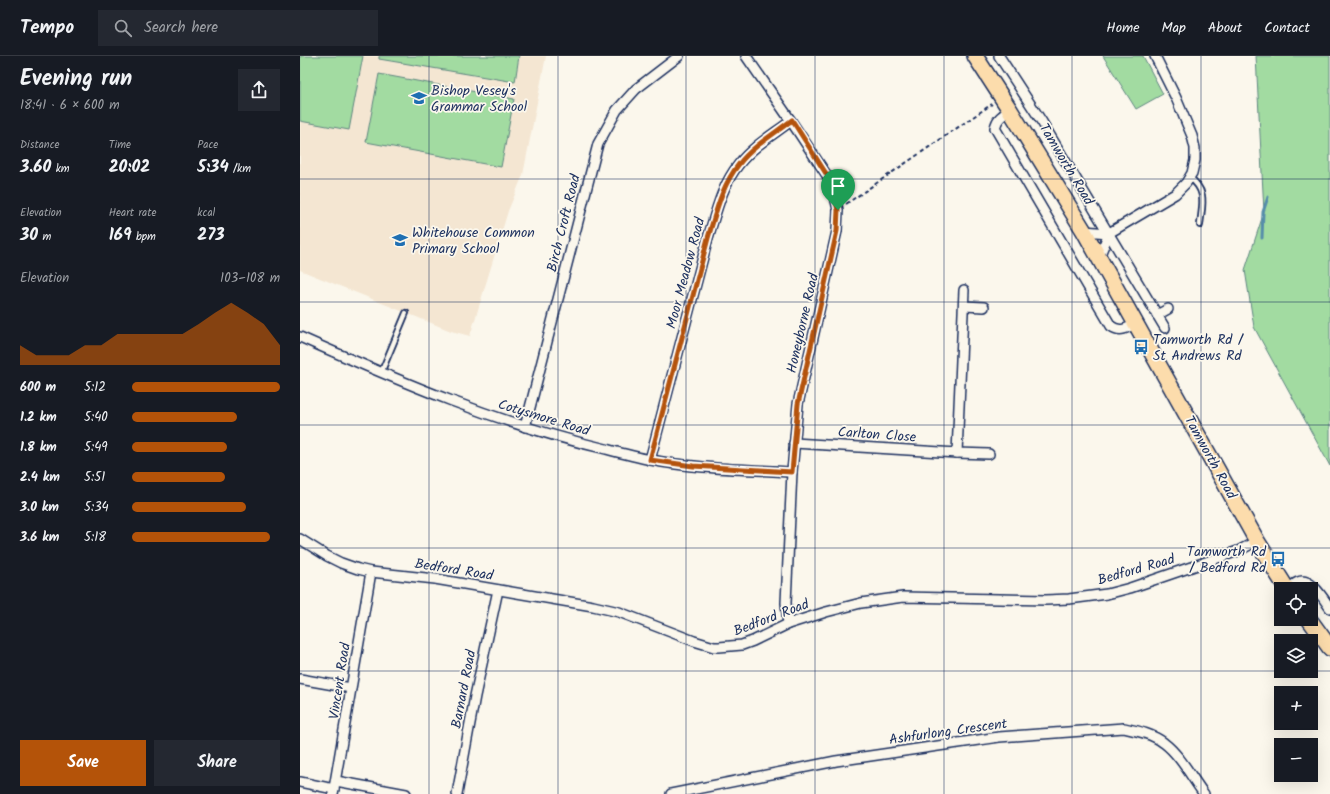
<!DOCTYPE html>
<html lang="en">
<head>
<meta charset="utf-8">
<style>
  :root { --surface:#171b24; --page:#242831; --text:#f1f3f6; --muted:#9ea1a6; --line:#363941; --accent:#b45309 }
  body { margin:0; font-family:Kalam,sans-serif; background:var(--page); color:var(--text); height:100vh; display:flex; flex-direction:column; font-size:15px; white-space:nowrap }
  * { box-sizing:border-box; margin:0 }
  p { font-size:13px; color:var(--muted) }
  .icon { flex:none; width:22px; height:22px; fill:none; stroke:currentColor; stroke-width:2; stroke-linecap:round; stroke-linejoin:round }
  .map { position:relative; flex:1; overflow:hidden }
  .details { display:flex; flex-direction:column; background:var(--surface); width:300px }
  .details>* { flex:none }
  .tools { position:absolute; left:974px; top:526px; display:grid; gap:8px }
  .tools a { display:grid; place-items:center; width:44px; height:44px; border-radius:0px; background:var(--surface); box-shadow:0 4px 16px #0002; font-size:20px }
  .pin { position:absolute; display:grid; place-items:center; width:34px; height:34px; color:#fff; margin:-41px -17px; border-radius:50% 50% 50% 0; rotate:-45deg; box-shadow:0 0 4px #0007 }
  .pin .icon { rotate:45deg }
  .round { display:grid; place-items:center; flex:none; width:42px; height:42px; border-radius:0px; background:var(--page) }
  .head { display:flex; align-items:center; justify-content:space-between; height:68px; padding:0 20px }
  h1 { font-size:22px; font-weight:700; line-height:30px }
  .metrics { display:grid; grid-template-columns:repeat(3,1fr); gap:6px; height:68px; padding:4px 20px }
  .metrics div { display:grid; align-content:center }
  .metrics b { font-size:17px; font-weight:700 }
  .metrics small { font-size:11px; font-weight:400 }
  .metrics p { font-size:11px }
  .chart { height:112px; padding:8px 20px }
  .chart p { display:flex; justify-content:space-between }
  .chart svg { width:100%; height:72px; margin-top:4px; fill:var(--accent); opacity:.7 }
  .primary-button { display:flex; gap:8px; margin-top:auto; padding:8px 20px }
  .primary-button a { flex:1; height:46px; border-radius:0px; background:var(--accent); color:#fff; font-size:16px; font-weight:700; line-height:46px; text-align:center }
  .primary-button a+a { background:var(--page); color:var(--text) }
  ul { padding:0 20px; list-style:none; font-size:13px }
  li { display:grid; grid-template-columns:64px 48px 1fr; align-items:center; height:30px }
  li i { height:10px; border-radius:5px; background:var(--accent) }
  header { display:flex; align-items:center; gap:24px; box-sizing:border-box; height:56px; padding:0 20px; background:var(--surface); border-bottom:1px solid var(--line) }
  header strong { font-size:19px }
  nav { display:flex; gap:22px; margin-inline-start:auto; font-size:14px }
  .search { width:280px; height:36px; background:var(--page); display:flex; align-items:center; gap:10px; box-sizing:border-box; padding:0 14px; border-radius:0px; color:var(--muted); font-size:15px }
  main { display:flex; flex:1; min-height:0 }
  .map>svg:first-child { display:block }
</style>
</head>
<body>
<header>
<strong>Tempo</strong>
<div class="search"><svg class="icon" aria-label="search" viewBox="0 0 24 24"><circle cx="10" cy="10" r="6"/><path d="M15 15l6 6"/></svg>Search here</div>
<nav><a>Home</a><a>Map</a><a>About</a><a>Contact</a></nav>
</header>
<main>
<section class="details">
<div class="head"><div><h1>Evening run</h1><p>18:41 · 6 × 600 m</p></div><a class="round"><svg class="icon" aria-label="share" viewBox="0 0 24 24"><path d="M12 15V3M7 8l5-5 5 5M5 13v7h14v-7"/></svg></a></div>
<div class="metrics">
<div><p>Distance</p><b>3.60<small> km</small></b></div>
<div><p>Time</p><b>20:02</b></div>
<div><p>Pace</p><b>5:34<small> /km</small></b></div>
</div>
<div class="metrics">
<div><p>Elevation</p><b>30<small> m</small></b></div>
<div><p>Heart rate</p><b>169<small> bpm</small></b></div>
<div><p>kcal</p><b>273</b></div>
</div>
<div class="chart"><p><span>Elevation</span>103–108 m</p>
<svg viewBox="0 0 160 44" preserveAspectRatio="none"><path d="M0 44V32L10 38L20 38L30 38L40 32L50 32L60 25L70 25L80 25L90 25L100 25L110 19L120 12L130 6L140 12L150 19L160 32V44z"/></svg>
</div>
<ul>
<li><b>600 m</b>5:12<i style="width:100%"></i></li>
<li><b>1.2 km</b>5:40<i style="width:71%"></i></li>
<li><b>1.8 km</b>5:49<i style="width:64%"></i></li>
<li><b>2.4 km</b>5:51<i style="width:63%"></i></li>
<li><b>3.0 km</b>5:34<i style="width:77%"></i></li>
<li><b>3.6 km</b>5:18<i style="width:93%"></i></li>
</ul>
<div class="primary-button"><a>Save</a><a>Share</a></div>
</section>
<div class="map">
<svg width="1030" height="738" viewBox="0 0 1030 738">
  <rect width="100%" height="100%" fill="#fbf7ec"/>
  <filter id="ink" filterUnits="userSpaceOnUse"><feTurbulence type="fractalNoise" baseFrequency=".025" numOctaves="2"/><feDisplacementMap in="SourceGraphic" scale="8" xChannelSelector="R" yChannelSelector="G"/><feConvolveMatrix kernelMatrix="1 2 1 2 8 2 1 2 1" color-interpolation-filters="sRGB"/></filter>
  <g filter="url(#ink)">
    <path fill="#f4e6d2" d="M0 0H246L223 119 208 155 170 280 151 275 0 214Z"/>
    <g fill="#a2dba1" stroke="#5e8580">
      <path d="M0 0H63L49 74 0 65Z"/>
      <path d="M79 0H219L215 26 79 3Z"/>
      <path d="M803 0H843L863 38 836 53Z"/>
      <path d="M956 0H1030V410L954 271 945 214 964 156Z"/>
      <path d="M79 18 214 43 201 111 66 86Z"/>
    </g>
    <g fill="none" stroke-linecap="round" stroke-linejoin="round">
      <path stroke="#568daa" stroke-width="3" d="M962 182 963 156 968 141"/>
      <defs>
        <g id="service">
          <path d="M889 121C908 135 902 149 900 169"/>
          <path d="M81 317 106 257"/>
        </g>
        <g id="minor">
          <path d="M446 0 491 65 532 127 538 154 537 175 498 348 492 416 486 547 488 568"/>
          <path d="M699 0 742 66 865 272"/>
          <path d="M710 54C703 59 697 62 695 72L811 270C820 277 828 272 836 267"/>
          <path d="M784 175 809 177 875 138 886 127 892 117 895 104V92L892 80 876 42 855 0"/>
          <path d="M799 201 809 177"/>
          <path d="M664 250 684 251"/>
          <path d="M857 259 868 253"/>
          <path d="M0 281C101 326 199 368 306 393 321 397 336 401 351 404 397 413 445 413 492 416"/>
          <path d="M225 371 298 88 317 54 336 33 379 0"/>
          <path d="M494 387 657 397 689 398"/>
          <path d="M657 397 664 234"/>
          <path d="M350 404 408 182C416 156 422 129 439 108 453 90 474 78 491 65"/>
          <path d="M0 483 27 500 41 507 58 513 71 516 135 523 293 550 319 556 394 585 414 591H419L442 589 453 585 488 568 526 556 561 547 603 541 746 544 769 543 807 538 830 532 938 495 957 485"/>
          <path d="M988 533C991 531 995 527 998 526 1011 520 1024 544 1030 552"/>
          <path d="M0 623 51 632"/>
          <path d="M36 725 106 738"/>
          <path d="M0 726 34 733"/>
          <path d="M33 738 71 516"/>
          <path d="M157 738 175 640 198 534"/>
          <path d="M371 738 536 705 604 695 699 681 824 672C838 675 853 678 864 687 880 699 892 722 904 738"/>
        </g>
        <g id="primary">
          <path d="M675 0 710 54 784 175 957 485 987 533"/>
          <path d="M1009 563 1030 592"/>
        </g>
      </defs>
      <use href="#service" stroke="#1b2f5e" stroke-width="8"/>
      <use href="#minor" stroke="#1b2f5e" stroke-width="12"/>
      <use href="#primary" stroke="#1b2f5e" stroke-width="18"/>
      <path stroke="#1b2f5e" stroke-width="2" stroke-dasharray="4 3" stroke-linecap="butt" d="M546 148 692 48"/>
      <use href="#service" stroke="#fbf7ec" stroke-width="4.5"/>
      <use href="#minor" stroke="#fbf7ec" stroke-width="9"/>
      <use href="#primary" stroke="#fcdcac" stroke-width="15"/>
    </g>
  </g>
  <g fill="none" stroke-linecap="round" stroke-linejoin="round" filter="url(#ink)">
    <defs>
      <path id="route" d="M492 64 532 127 538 154 537 175 498 348 492 416 393 410 350 404 408 182C416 156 422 129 439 108 453 90 474 78 492 64Z"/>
    </defs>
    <use href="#route" stroke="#fff" stroke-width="8"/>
    <use href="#route" stroke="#b45309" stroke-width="5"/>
  </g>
  <path fill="none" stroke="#1b2f5e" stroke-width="1" stroke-opacity="0.55" d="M129 0V738M258 0V738M386 0V738M515 0V738M644 0V738M772 0V738M901 0V738M0 123H1030M0 246H1030M0 369H1030M0 492H1030M0 615H981M981 615H1011M1011 615H1030"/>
  <defs>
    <symbol id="school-bare" viewBox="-9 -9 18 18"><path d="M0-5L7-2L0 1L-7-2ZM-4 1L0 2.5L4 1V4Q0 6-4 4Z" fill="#1f6fb2" stroke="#fbf7ec" stroke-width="2.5" paint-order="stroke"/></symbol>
    <symbol id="bus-bare" viewBox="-9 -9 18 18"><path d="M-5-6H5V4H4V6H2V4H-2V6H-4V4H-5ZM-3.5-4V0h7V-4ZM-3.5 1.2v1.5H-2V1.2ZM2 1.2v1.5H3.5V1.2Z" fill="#1f6fb2" stroke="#fbf7ec" stroke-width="2.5" paint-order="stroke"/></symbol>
  </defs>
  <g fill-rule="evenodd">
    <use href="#school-bare" x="108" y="31" width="22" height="22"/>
    <use href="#school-bare" x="89" y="173" width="22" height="22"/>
    <use href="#bus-bare" x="830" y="280" width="22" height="22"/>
    <use href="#bus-bare" x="967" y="492" width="22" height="22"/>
  </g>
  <g text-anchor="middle" stroke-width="3.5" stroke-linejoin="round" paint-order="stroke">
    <g font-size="14" fill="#1b2f5e" stroke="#fbf7ec" text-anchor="start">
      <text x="131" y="39">Bishop Vesey's<tspan x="131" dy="16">Grammar School</tspan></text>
      <text x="112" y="181">Whitehouse Common<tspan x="112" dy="16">Primary School</tspan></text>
      <text x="853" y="288">Tamworth Rd /<tspan x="853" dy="16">St Andrews Rd</tspan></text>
      <text x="966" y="500" text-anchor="end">Tamworth Rd<tspan x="966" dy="16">/ Bedford Rd</tspan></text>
    </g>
    <g font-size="14" fill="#1b2f5e" stroke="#fbf7ec">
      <text transform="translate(767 108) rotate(59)" y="5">Tamworth Road</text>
      <text transform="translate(263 167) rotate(-76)" y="5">Birch Croft Road</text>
      <text transform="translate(385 217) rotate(-75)" y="5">Moor Meadow Road</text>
      <text transform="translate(502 267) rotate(-77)" y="5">Honeyborne Road</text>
      <text transform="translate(244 361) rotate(17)" y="5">Cotysmore Road</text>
      <text transform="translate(577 378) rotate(4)" y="5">Carlton Close</text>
      <text transform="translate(911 401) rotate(61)" y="5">Tamworth Road</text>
      <text transform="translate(154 513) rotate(9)" y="5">Bedford Road</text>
      <text transform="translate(836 513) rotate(-16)" y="5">Bedford Road</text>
      <text transform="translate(471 561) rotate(-21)" y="5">Bedford Road</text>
      <text transform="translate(39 625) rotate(-81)" y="5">Vincent Road</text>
      <text transform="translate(163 633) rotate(-79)" y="5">Barnard Road</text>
      <text transform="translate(648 675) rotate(-8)" y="5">Ashfurlong Crescent</text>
    </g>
  </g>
</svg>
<div class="tools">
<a><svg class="icon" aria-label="locate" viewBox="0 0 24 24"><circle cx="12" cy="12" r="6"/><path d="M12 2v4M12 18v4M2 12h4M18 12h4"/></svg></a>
<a><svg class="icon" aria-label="layers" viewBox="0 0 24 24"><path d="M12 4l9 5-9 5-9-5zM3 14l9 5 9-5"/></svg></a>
<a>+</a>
<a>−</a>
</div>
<div class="pin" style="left:538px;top:154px;background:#1e9e55"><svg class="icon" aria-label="arrive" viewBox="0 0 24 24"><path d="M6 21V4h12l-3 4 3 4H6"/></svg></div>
</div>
</main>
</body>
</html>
